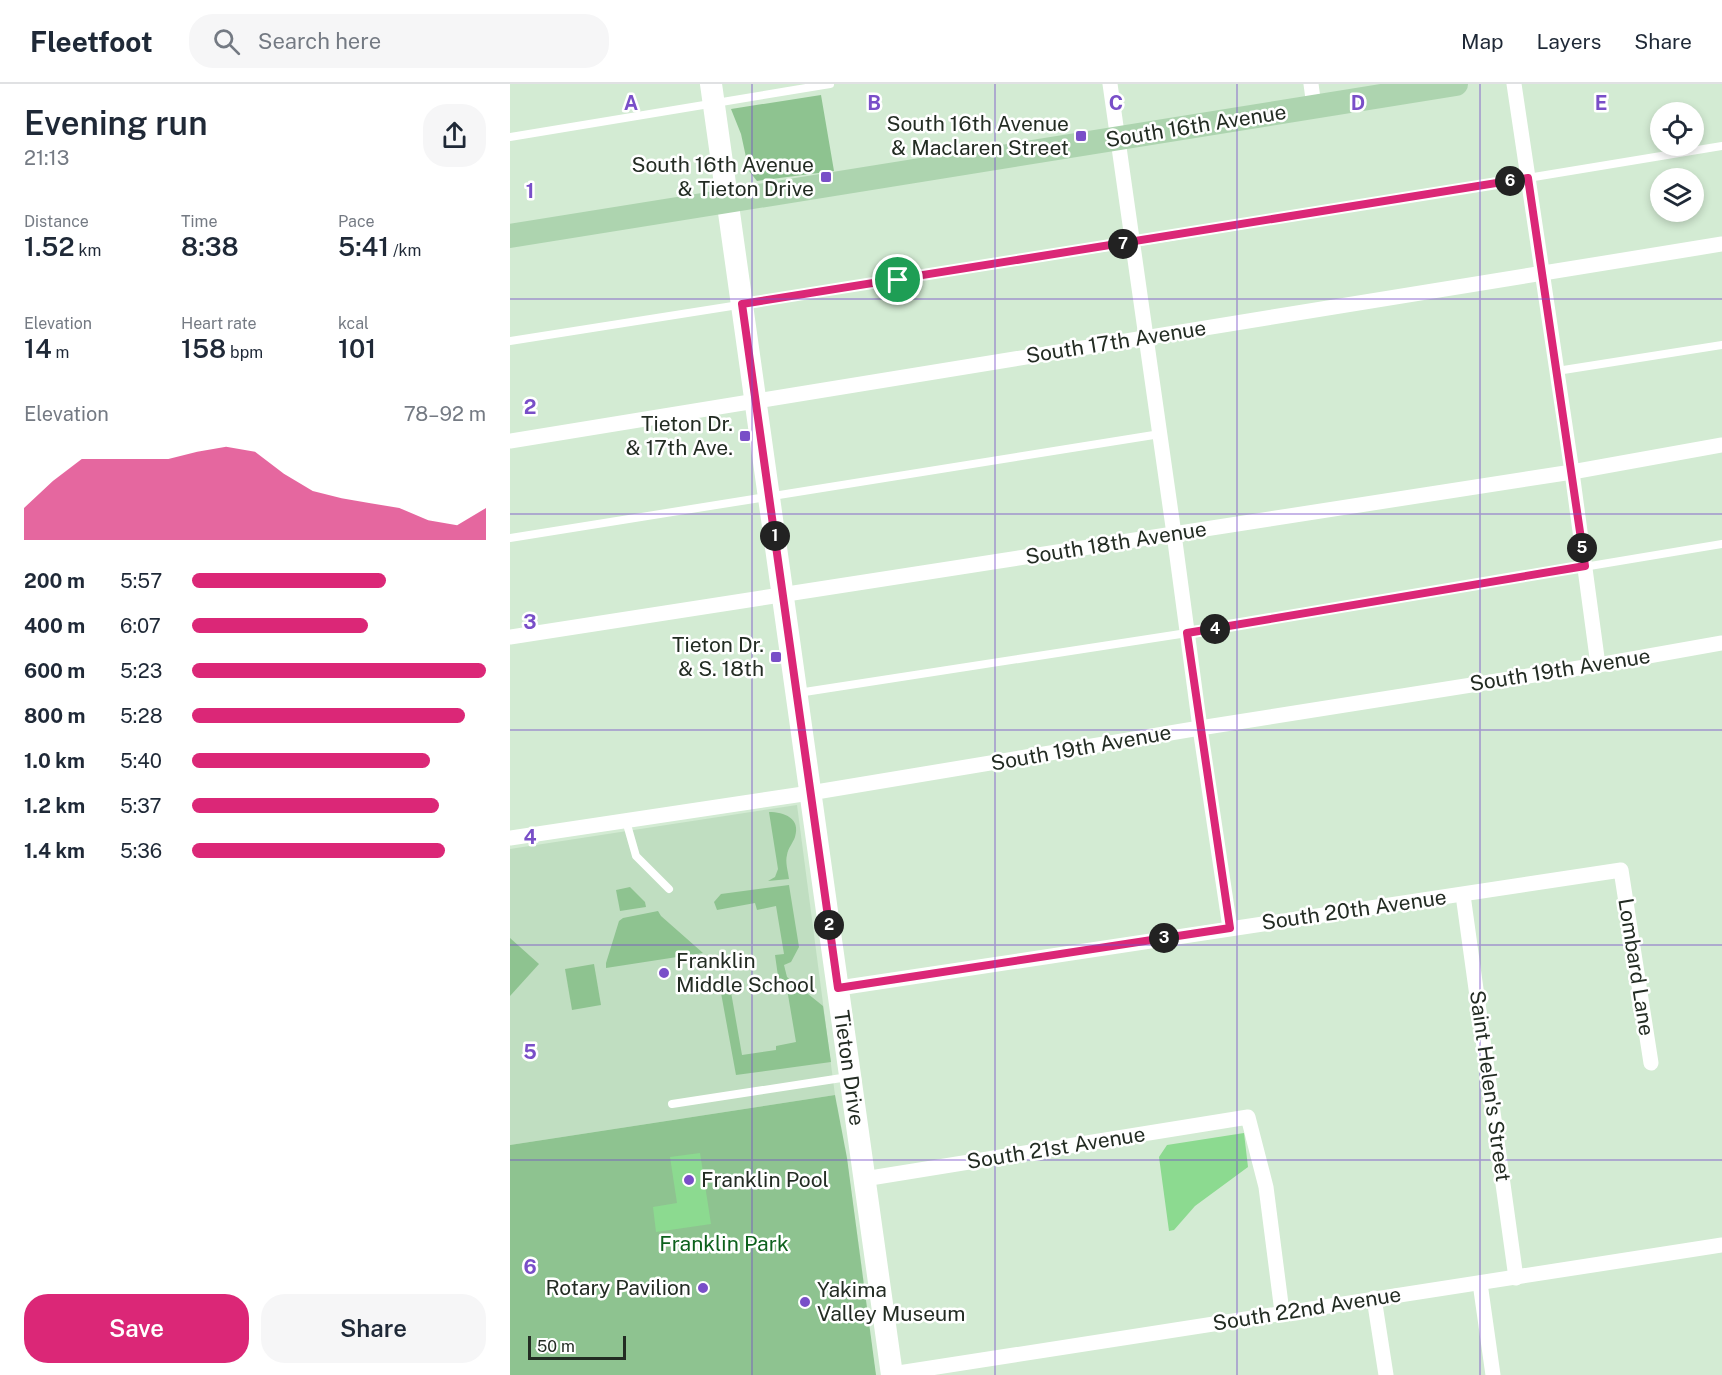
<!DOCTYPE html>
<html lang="en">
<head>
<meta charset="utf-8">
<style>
  :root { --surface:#fff; --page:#f6f6f7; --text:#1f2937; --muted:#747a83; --line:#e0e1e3; --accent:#db2777 }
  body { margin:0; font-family:"Public Sans",sans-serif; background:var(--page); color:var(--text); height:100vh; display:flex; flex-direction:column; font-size:22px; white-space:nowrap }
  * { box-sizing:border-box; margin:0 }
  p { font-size:20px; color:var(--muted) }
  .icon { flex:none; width:33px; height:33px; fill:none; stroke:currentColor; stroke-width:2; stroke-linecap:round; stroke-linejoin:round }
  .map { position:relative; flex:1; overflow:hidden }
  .side { display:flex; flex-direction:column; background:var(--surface); width:510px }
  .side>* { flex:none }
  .tools { position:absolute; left:1140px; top:18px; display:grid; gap:12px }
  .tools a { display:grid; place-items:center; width:54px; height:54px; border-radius:50%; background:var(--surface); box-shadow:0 3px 9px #0003; font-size:30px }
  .scale { position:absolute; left:18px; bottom:15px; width:98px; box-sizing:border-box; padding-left:6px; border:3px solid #232c23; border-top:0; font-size:16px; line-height:21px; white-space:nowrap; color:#232c23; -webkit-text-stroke:4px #fff; paint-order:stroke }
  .pin { position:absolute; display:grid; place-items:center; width:51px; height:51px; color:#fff; margin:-26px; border:3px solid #fff; border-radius:50%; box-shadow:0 2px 6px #0007 }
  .km { position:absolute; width:30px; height:30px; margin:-15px; border-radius:50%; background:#222; color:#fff; font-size:16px; line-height:30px; text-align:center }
  .round { display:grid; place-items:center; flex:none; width:63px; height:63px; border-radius:24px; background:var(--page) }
  .summary { display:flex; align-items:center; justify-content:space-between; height:102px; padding:0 24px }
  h1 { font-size:33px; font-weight:600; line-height:45px }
  .stats { display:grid; grid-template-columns:repeat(3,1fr); gap:9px; height:102px; padding:6px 24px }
  .stats div { display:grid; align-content:center }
  .stats b { font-size:26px; font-weight:600 }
  .stats small { font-size:16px; font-weight:400 }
  .stats p { font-size:16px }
  .chart { height:168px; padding:12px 24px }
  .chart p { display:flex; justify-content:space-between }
  .chart svg { width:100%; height:108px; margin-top:6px; fill:var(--accent); opacity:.7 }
  .action { display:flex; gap:12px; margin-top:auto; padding:12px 24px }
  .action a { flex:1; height:69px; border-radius:24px; background:var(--accent); color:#fff; font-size:24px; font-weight:600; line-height:69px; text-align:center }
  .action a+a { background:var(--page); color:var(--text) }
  ul { padding:0 24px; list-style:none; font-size:20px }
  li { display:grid; grid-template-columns:96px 72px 1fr; align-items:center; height:45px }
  li i { height:15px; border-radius:8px; background:var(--accent) }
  header { display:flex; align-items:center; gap:36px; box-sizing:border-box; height:84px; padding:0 30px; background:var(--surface); border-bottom:2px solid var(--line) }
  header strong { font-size:28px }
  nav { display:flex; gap:33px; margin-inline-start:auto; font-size:21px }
  .search { width:420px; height:54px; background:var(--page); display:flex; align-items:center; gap:15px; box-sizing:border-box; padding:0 21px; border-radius:24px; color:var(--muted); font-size:22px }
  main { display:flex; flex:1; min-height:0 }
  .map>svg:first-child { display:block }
</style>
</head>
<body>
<header>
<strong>Fleetfoot</strong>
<div class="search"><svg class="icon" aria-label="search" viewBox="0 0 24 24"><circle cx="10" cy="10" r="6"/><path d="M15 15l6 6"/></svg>Search here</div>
<nav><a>Map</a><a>Layers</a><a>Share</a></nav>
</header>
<main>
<section class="side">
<div class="summary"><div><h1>Evening run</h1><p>21:13</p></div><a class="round"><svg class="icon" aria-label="share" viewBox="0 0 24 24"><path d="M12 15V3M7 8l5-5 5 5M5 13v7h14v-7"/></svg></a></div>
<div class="stats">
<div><p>Distance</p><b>1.52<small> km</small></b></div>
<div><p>Time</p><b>8:38</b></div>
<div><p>Pace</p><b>5:41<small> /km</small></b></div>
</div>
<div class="stats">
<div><p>Elevation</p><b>14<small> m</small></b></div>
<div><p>Heart rate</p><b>158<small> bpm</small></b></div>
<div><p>kcal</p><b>101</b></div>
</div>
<div class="chart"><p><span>Elevation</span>78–92 m</p>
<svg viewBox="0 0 160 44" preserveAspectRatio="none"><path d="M0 44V31L10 20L20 11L30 11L40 11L50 11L60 8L70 6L80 8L90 17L100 24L110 27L120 29L130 31L140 36L150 38L160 31V44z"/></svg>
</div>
<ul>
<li><b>200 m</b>5:57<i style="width:66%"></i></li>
<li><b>400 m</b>6:07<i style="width:60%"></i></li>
<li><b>600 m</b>5:23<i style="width:100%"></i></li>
<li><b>800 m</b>5:28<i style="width:93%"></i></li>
<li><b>1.0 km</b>5:40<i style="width:81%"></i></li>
<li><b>1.2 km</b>5:37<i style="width:84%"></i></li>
<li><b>1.4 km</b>5:36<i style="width:86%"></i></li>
</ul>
<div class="action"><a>Save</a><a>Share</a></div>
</section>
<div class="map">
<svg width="1212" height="1291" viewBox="0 0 1212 1291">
  <rect width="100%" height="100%" fill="#d3ebd3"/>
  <path fill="#c0dec1" d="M287 721 325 1011 0 1061V765Z"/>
  <g fill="#8ec390">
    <path d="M311 11 324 87 247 97 239 87 231 50 221 25Z"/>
    <path d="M259 728C274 728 291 734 285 753 283 759 278 764 277 771 275 778 278 787 279 795L258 797 265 793 268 785Z"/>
    <path d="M279 801 289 863 281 878 274 881 277 893 313 922 321 978 226 991 211 909 221 908 232 971 266 966V962L286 958 277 905 270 906 265 871 274 870 266 822 247 826 245 819 207 826 204 818 211 810Z"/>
    <path d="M120 803 135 818 136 823 110 827 106 806Z"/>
    <path d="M148 827 151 832 193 869 96 884V879L109 837 113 834Z"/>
    <path d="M0 854 29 880 0 912Z"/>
    <path d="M84 880 91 921 62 926 55 885Z"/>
    <path d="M325 1011 337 1074 366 1291H0V1061Z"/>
  </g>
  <g fill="#8cda90">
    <path d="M734 1049 738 1083 685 1122 664 1146 659 1147 649 1073 657 1061Z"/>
    <path d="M190 1069 201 1140 146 1148 143 1123 167 1119 160 1073Z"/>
  </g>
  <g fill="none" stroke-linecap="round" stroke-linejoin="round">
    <g stroke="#fff" stroke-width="8">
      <path d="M0 53 320 0"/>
      <path d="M0 257 623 159 1212 62"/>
      <path d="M1047 287 1212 261"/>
      <path d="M0 454 650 350"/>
      <path d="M288 609 677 549 1212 460"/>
      <path d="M116 737 126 772 159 805"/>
      <path d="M162 1020 338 993"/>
    </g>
    <g stroke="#fff" stroke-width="15">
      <path d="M600 0 664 450 690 644 720 844"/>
      <path d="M801 0 804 22"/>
      <path d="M1004 0 1062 388 1088 581"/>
      <path d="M0 357 1212 160"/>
      <path d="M0 553 1062 388 1212 361"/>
      <path d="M0 754 300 709 690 644 1088 581 1212 559"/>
      <path d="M953 811 1006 1194"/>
      <path d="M329 904 1111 786 1141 979"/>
      <path d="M354 1095 738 1033 756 1103 772 1228"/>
      <path d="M970 1199 983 1291"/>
      <path d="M864 1214 876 1291"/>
      <path d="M382 1290 1212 1161"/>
    </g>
    <path stroke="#fff" stroke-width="22" d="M201 0 382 1291"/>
    <path stroke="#add4af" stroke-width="24" d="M0 152 946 0"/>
  </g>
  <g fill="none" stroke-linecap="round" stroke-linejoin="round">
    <defs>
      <path id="route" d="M1018 94 1075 482 677 549 720 844 328 904 232 220Z"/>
    </defs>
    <use href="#route" stroke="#fff" stroke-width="12"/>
    <use href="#route" stroke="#db2777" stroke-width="8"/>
  </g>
  <path fill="none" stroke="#794fc8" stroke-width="1.5" stroke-opacity="0.55" d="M242 0V1291M485 0V1291M727 0V1291M970 0V1291M0 215H1212M0 430H1212M0 646H1212M0 861H1212M0 1076H1212"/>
  <g fill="#794fc8" stroke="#fff" stroke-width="2">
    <rect x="565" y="46" width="12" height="12" rx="3"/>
    <rect x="310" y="87" width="12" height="12" rx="3"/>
    <rect x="229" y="346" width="12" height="12" rx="3"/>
    <rect x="260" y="567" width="12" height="12" rx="3"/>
    <circle cx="154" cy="889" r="6"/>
    <circle cx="179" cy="1096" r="6"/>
    <circle cx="193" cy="1204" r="6"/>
    <circle cx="295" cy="1218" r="6"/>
  </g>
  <g text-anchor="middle" stroke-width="5" stroke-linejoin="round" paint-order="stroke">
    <g font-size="21" fill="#232c23" stroke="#fff" text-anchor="end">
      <text x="559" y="47">South 16th Avenue<tspan x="559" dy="24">&amp; Maclaren Street</tspan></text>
      <text x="304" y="88">South 16th Avenue<tspan x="304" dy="24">&amp; Tieton Drive</tspan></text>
      <text x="223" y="347">Tieton Dr.<tspan x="223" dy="24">&amp; 17th Ave.</tspan></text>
      <text x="254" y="568">Tieton Dr.<tspan x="254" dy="24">&amp; S. 18th</tspan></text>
      <text x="166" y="884" text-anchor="start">Franklin<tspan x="166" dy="24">Middle School</tspan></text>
      <text x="191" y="1103" text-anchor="start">Franklin Pool</text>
      <text x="181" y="1211">Rotary Pavilion</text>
      <text x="307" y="1213" text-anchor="start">Yakima<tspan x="307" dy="24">Valley Museum</tspan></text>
    </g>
    <g font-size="21" fill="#232c23" stroke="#fff">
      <text transform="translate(686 42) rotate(-9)" y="7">South 16th Avenue</text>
      <text transform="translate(606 258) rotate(-9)" y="7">South 17th Avenue</text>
      <text transform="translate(606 459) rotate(-9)" y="7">South 18th Avenue</text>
      <text transform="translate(1050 586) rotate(-9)" y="7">South 19th Avenue</text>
      <text transform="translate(571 664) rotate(-10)" y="7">South 19th Avenue</text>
      <text transform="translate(844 826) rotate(-8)" y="7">South 20th Avenue</text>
      <text transform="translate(1126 883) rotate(81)" y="7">Lombard Lane</text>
      <text transform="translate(339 984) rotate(82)" y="7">Tieton Drive</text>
      <text transform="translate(980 1002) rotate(82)" y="7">Saint Helen's Street</text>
      <text transform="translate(546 1064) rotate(-9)" y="7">South 21st Avenue</text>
      <text transform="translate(797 1225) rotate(-9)" y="7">South 22nd Avenue</text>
    </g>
    <g font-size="21" fill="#0d611d" stroke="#fff">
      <text x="214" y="1167">Franklin Park</text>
    </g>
  </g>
  <g font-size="20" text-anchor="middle" font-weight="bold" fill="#794fc8" stroke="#fff" stroke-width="5" stroke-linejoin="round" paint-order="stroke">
    <text x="121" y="26">A</text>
    <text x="364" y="26">B</text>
    <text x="606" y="26">C</text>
    <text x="848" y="26">D</text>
    <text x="1091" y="26">E</text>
    <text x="20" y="114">1</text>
    <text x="20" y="330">2</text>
    <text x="20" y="545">3</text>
    <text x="20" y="760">4</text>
    <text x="20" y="975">5</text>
    <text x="20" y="1190">6</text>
  </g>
</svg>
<div class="tools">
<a><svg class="icon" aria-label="locate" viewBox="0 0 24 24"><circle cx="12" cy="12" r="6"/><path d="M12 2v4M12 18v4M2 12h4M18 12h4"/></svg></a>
<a><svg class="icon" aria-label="layers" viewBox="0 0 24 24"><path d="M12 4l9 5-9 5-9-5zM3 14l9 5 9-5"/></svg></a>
</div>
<div class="scale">50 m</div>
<div class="pin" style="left:388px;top:196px;background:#1e9e55"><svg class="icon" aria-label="arrive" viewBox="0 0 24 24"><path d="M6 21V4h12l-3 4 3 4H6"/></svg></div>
<b class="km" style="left:265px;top:452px">1</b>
<b class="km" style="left:319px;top:841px">2</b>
<b class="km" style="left:654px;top:854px">3</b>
<b class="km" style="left:705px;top:545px">4</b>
<b class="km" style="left:1072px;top:464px">5</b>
<b class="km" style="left:1000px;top:97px">6</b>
<b class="km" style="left:613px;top:160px">7</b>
</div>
</main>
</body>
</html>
